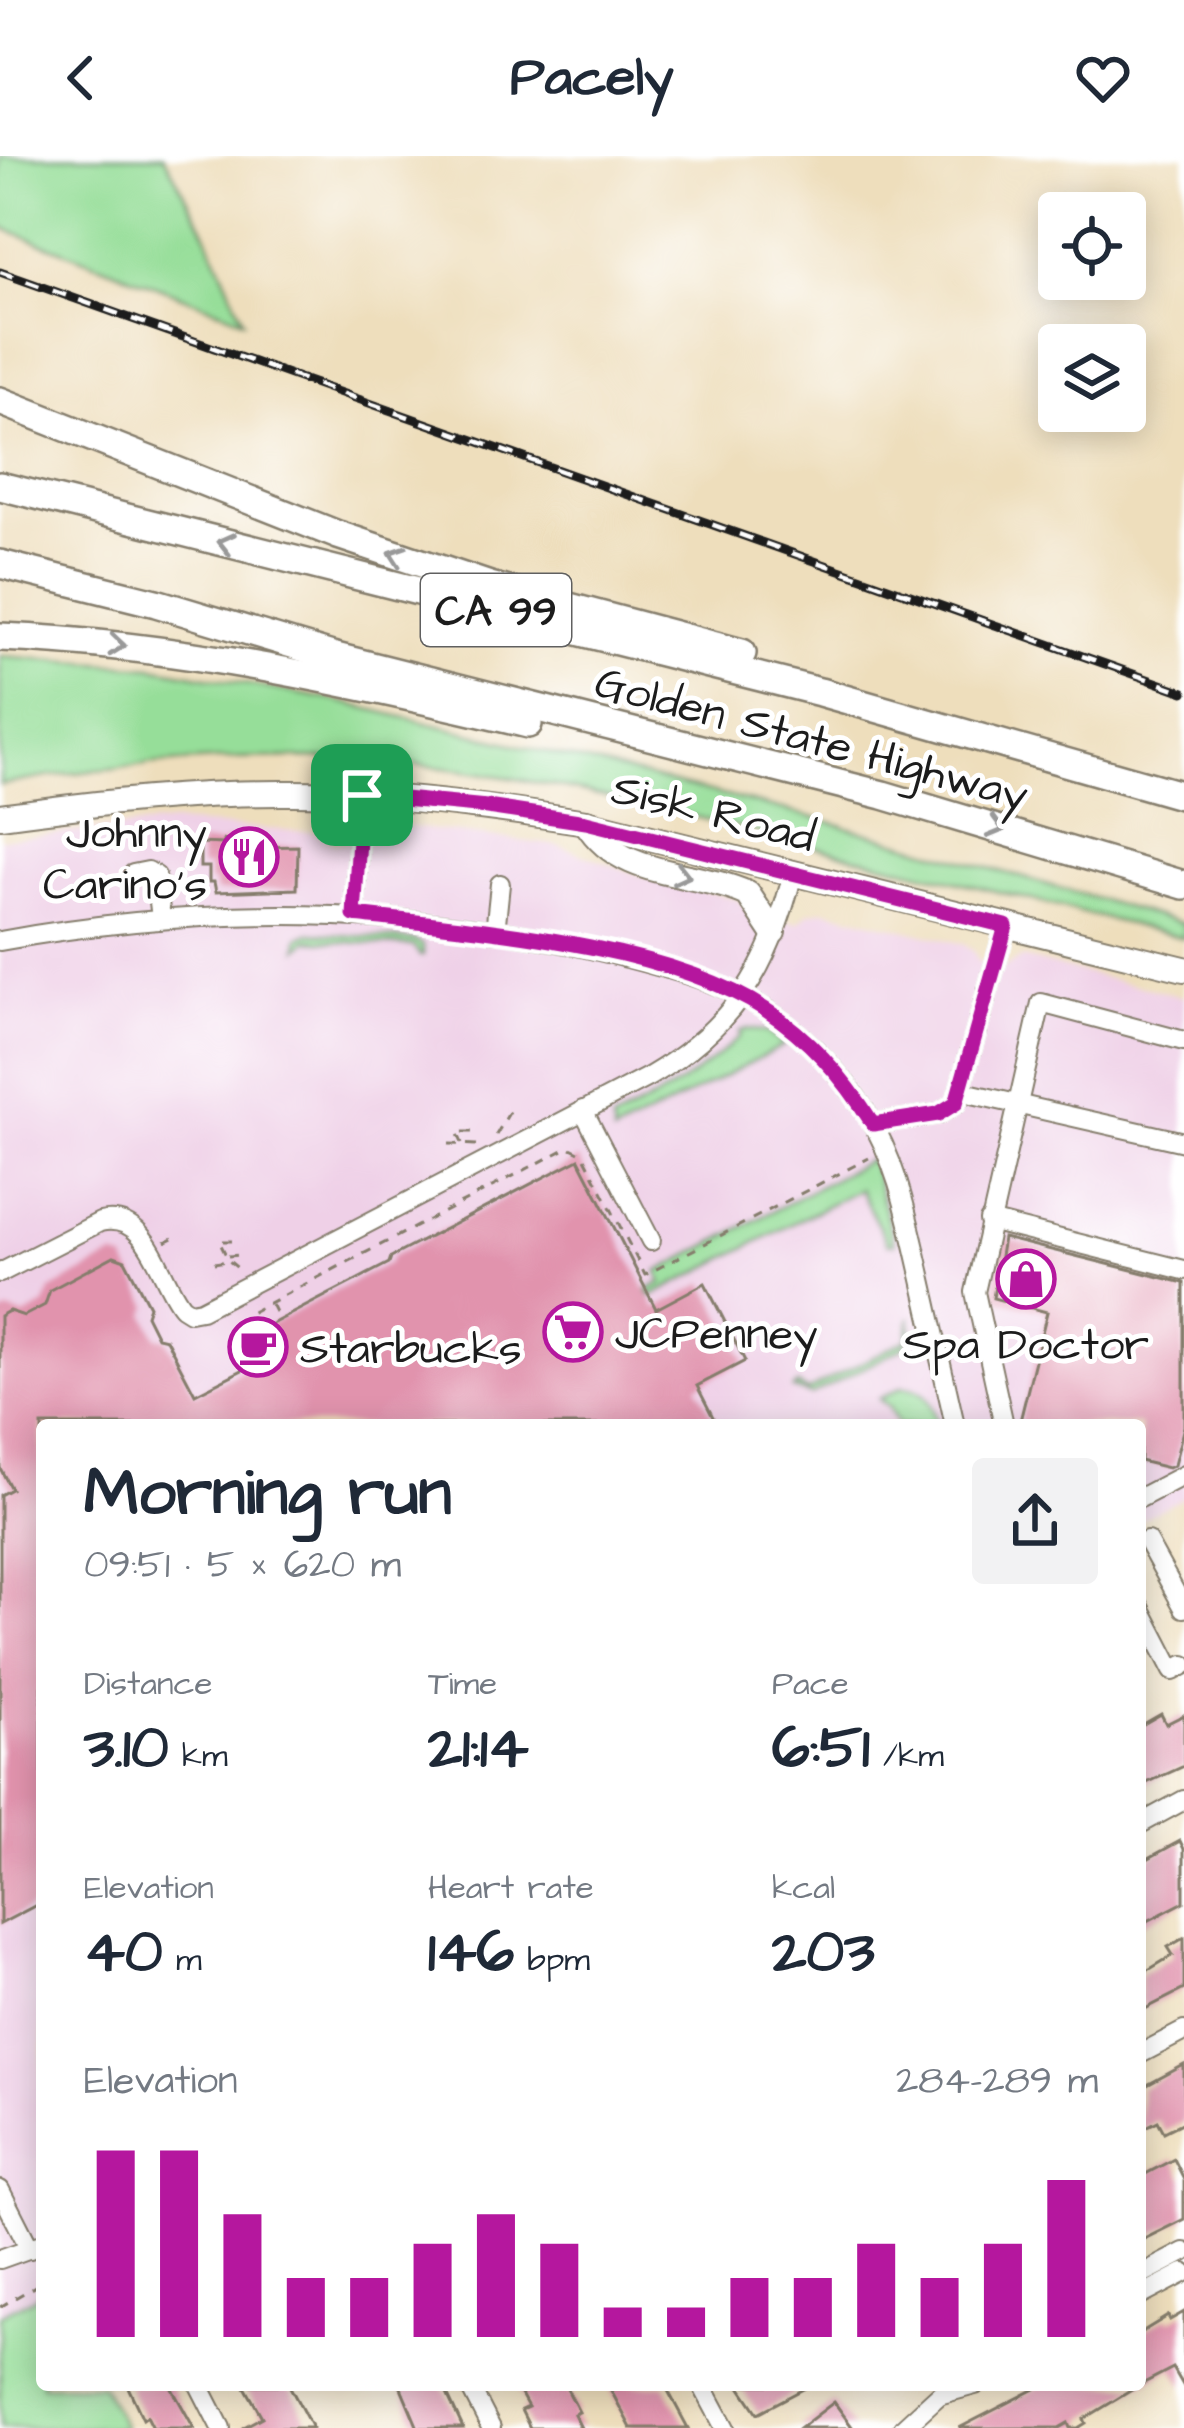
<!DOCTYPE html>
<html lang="en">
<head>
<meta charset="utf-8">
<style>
  :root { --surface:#fff; --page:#f2f2f3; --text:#1f2937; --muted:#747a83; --accent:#b5179e }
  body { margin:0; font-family:"Architects Daughter",sans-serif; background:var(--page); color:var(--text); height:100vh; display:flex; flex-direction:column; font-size:45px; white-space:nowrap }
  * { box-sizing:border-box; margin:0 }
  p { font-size:39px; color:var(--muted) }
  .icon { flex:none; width:66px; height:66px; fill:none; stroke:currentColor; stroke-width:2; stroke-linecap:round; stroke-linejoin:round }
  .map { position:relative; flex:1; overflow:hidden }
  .panel { position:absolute; left:36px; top:1263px; width:1110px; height:972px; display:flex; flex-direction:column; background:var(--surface); border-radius:12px; box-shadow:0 6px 30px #0003 }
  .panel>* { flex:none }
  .buttons { position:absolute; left:1038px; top:36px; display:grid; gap:24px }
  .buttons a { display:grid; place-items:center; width:108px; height:108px; border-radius:12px; background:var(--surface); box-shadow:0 6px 30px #0003; font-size:60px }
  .pin { position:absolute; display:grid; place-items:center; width:102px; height:102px; color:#fff; margin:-51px; border-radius:24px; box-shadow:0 6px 18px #0006 }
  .round { display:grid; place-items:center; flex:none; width:126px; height:126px; border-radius:12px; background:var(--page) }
  .summary { display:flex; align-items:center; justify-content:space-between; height:204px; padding:0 48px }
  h1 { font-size:66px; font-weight:800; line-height:90px }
  .metrics { display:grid; grid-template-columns:repeat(3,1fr); gap:18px; height:204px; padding:12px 48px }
  .metrics div { display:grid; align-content:center }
  .metrics b { font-size:60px; font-weight:800 }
  .metrics small { font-size:33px; font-weight:400 }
  .metrics p { font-size:33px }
  .chart { height:336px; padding:24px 48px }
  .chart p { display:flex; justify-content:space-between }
  .chart svg { width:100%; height:216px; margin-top:12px; stroke:var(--accent); stroke-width:6 }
  header { display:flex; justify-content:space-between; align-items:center; height:156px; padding:0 48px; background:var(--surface); font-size:54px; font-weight:800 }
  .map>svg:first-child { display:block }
</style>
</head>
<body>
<header><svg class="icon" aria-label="back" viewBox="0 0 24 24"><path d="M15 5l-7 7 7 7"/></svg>Pacely<svg class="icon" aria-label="heart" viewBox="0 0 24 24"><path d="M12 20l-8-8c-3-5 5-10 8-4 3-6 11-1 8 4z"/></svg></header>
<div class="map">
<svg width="1184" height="2272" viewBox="0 0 1184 2272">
  <rect width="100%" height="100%" fill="#fff"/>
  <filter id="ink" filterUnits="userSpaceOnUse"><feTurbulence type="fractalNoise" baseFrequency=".00833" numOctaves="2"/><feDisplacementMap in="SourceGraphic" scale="24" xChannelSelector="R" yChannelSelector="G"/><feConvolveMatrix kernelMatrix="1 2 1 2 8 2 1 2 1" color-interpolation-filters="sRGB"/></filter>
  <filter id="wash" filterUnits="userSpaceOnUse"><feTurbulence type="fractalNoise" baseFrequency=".004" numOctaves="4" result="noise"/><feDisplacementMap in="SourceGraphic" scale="48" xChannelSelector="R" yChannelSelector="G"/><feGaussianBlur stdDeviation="2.7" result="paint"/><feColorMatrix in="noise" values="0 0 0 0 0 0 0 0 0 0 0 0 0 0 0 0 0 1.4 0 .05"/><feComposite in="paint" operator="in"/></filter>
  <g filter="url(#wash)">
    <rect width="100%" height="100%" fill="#eedebc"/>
    <path fill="#efd0e7" d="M171 667 314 676 333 687 382 684 402 670 560 690 645 721 737 743 754 759 798 767 809 757 825 754 963 788 973 795 979 806 1006 811 1022 802 1184 841V1341L1140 1364V1269H42V2137L0 2159V683Z"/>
    <g fill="#96de99" stroke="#597d5a" stroke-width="3">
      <path d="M0 0H164L203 71 243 163 0 71Z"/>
      <path d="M0 500 152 511 333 544 816 662 1184 768V782C1054 750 924 717 794 685 664 653 534 620 400 607 276 595 123 606 0 629Z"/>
      <path d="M309 777 415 784 423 789V799L420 800 414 790 308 784 298 793 299 782Z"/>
      <path d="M747 873 767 876 784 889 614 978 612 966C660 941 701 918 740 880L739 876Z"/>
      <path d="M871 1003 894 1087 888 1088 859 1033 652 1140 648 1134 662 1126 658 1116Z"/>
      <path d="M910 1161 912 1176 904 1191 811 1239 793 1233 797 1229 807 1235 907 1183Z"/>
      <path d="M902 1231C927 1232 932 1248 937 1269H898L888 1250 879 1243Z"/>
      <path d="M42 2137V2229H102L124 2272H0V2159Z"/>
    </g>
    <g id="blocks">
      <g fill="#e193ad">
        <path d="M262 683V691L298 690 297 733 216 736 214 726H209V711H200V687L224 688V684Z"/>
        <path d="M579 1003 656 1153 705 1127 745 1205 697 1230 714 1263 702 1269H42V1746L0 1768V1339L11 1333 0 1312V1160L9 1155 24 1160 45 1149 50 1134 114 1100 125 1104 149 1150 146 1159 157 1181 166 1183 195 1238 250 1210 238 1187 240 1180 258 1175 389 1107 391 1101Z"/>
        <path d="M1003 1082 1184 1127V1270L1174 1309 1168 1312 1140 1305V1269H1019L1047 1156 993 1142Z"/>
        <path d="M1161 1558 1166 1568 1184 1559V1610L1140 1630V1570Z"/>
        <path d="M1180 1685 1184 1693V1746L1140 1769V1707Z"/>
        <path d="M1184 1782V1833L1145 1853 1140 1844V1819L1173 1799 1168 1791Z"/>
        <path d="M1184 1909V1966L1164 1976 1158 1965 1140 1974V1933Z"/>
        <path d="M1174 2003 1184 2023V2063L1140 2085V2021Z"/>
        <path d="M1184 2156V2231L1173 2212 1140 2229V2177L1168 2160 1170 2164Z"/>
        <path d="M127 2229H170L194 2272H153L147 2260 143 2263Z"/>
        <path d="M244 2229H289L312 2272H242L262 2261Z"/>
        <path d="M400 2229H443L463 2272H418Z"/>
        <path d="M516 2229H565L579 2256 574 2258 581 2272H530L521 2254 528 2251Z"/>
        <path d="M608 2229H665L688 2272H631Z"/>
        <path d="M739 2229H811L758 2257Z"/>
        <path d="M1043 2229H1140L1084 2263 1086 2267 1078 2272H1070L1068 2267 1059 2272H959Z"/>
        <path d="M834 2246 853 2272H800Z"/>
      </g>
    </g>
  </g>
  <g filter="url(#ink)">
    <use href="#blocks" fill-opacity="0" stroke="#857d6c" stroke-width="3"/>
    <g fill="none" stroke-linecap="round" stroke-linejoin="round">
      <defs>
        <g id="minor">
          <path d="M133 718 148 715 156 720 161 763"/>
          <path d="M354 759 362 639"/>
          <path d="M495 776 500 728"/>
          <path d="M0 785C202 748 412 749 612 798 665 812 719 824 765 853 806 880 839 915 866 956 897 1005 908 1063 921 1119 932 1169 944 1219 955 1269"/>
          <path d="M959 935 1184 986"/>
          <path d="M583 954 651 1085"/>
          <path d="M873 968 938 958 956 947 1006 770"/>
          <path d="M989 1065 1184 1114"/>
          <path d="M0 1117 100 1066C149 1055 158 1121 182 1151L190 1156 201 1154 650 920C734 871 770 810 793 717"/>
          <path d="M1004 1269 975 1136 1041 847 1184 885"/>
          <path d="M1140 1342 1184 1319"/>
          <path d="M1147 1385 1184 1452"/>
          <path d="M1140 1451 1173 1515 1184 1509"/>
          <path d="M1140 1668 1184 1644"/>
          <path d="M1140 1898 1184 1875"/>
          <path d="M0 2034 30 2093"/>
          <path d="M0 2103 42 2088"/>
          <path d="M1140 2119 1184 2096"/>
          <path d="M1140 2140 1184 2117"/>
          <path d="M199 2229 221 2272"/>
          <path d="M469 2229 491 2272"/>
          <path d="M702 2229 725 2272"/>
          <path d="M942 2238 975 2229"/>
          <path d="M903 2272 950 2229"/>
        </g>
        <g id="major">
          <path d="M0 660C97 647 195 636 293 637 391 638 489 651 586 666L1184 813"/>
          <path d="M586 666C621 724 692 713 748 738L773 776"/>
        </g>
        <g id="highway">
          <path d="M0 245 338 379 490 430 742 497"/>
          <path d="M0 330 820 536 1184 640"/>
          <path d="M0 408 156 447 332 500 883 639 1184 729"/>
          <path d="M0 481C178 488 355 527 528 568"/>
        </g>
      </defs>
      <use href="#minor" stroke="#857d6c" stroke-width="22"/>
      <use href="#major" stroke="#857d6c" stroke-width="28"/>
      <use href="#highway" stroke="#857d6c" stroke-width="32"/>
      <g stroke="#857d6c" stroke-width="3" stroke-dasharray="9 9" stroke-linecap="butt">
        <path d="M496 979 510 955"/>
        <path d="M462 987 457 976H472"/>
        <path d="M449 988 478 989"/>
        <path d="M232 1085H219L229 1105 240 1114"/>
        <path d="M165 1086 180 1079"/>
        <path d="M228 1100 239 1099"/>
        <path d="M214 1107 227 1105"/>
        <path d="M271 1148 279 1164"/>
        <path d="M241 1169 244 1160 569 991 583 998 645 1119 869 1002"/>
        <path d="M0 2151 42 2126"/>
      </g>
      <use href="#minor" stroke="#fff" stroke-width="18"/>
      <use href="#major" stroke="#fff" stroke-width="24"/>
      <use href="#highway" stroke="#fff" stroke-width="27"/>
      <defs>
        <path id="rail" d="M0 116 1184 536"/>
      </defs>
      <use href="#rail" stroke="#1c1c1c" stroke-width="9"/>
      <use href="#rail" stroke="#fff" stroke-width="4.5" stroke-dasharray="14" stroke-linecap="butt"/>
    </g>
    <defs><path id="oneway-chevron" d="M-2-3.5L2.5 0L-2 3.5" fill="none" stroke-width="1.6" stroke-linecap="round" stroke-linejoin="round" transform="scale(3)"/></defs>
    <g stroke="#999">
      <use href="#oneway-chevron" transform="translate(226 387) rotate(-166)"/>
      <use href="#oneway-chevron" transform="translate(397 399) rotate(-161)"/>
      <use href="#oneway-chevron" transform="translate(117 489) rotate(6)"/>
      <use href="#oneway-chevron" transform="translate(996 672) rotate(16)"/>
      <use href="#oneway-chevron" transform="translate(682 719) rotate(14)"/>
    </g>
  </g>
  <g fill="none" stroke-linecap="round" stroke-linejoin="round" filter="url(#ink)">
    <defs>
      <path id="route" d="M362 639 487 651 586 666 1006 770 956 947 938 958 873 968C845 923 811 883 766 854 664 787 475 773 354 759Z"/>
    </defs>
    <use href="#route" stroke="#fff" stroke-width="24"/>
    <use href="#route" stroke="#b5179e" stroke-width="15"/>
  </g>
  <defs>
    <symbol id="restaurant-ring" viewBox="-11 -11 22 22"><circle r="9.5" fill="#fff" stroke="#b5179e" stroke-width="1.5"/><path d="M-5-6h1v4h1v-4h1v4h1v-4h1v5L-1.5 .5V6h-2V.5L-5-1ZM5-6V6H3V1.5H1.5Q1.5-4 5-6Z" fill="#b5179e"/></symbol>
    <symbol id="shop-ring" viewBox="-11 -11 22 22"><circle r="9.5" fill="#fff" stroke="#b5179e" stroke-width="1.5"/><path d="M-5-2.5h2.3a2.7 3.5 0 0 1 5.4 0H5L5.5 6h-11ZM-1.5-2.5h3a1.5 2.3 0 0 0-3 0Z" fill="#b5179e"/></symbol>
    <symbol id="supermarket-ring" viewBox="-11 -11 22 22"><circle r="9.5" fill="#fff" stroke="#b5179e" stroke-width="1.5"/><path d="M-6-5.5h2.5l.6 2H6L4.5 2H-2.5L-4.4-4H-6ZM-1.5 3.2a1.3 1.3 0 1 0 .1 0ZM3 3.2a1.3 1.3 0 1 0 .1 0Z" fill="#b5179e"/></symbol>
    <symbol id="cafe-ring" viewBox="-11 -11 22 22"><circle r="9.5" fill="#fff" stroke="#b5179e" stroke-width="1.5"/><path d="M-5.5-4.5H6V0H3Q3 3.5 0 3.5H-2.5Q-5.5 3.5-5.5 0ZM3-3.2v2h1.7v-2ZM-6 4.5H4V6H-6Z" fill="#b5179e"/></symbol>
  </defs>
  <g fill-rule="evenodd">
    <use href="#restaurant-ring" x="216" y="668" width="66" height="66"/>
    <use href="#shop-ring" x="993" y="1090" width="66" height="66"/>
    <use href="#supermarket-ring" x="540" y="1143" width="66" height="66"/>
    <use href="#cafe-ring" x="225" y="1158" width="66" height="66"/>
  </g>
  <g text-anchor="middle" stroke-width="10" stroke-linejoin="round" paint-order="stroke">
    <rect fill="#fff" stroke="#606060" stroke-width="3" x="421" y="418" width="150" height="72" rx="9"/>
    <g font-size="42" font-weight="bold" fill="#1c1c1c">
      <text x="496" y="469">CA 99</text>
    </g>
    <g font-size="45" fill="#1c1c1c" stroke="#fff">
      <text transform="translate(812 581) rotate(15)" y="16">Golden State Highway</text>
      <text transform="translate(714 655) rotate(14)" y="16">Sisk Road</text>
    </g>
    <g font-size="45" fill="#1c1c1c" stroke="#fff" text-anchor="start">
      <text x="207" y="691" text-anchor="end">Johnny<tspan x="207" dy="52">Carino's</tspan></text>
      <text x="615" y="1192">JCPenney</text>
      <text x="1026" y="1203" text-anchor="middle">Spa Doctor</text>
      <text x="300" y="1207">Starbucks</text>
    </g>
  </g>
</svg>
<div class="buttons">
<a><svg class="icon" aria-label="locate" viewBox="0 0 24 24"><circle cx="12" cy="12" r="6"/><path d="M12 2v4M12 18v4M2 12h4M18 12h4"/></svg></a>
<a><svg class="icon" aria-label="layers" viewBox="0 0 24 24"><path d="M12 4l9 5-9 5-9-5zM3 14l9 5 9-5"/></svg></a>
</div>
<div class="pin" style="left:362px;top:639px;background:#1e9e55"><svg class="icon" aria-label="arrive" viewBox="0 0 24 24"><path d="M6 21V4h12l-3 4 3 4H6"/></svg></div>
<section class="panel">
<div class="summary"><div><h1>Morning run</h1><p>09:51 · 5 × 620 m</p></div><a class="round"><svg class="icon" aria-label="share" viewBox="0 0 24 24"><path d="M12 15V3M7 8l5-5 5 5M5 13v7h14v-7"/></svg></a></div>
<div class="metrics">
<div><p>Distance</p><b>3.10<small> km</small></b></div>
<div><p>Time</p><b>21:14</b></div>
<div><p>Pace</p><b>6:51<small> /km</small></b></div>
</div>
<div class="metrics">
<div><p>Elevation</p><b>40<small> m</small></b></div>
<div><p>Heart rate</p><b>146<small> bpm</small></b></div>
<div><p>kcal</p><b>203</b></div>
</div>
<div class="chart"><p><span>Elevation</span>284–289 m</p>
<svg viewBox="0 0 160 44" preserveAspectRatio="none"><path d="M5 44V6M15 44V6M25 44V19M35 44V32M45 44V32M55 44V25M65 44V19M75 44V25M85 44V38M95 44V38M105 44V32M115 44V32M125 44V25M135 44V32M145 44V25M155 44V12"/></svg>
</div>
</section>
</div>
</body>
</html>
